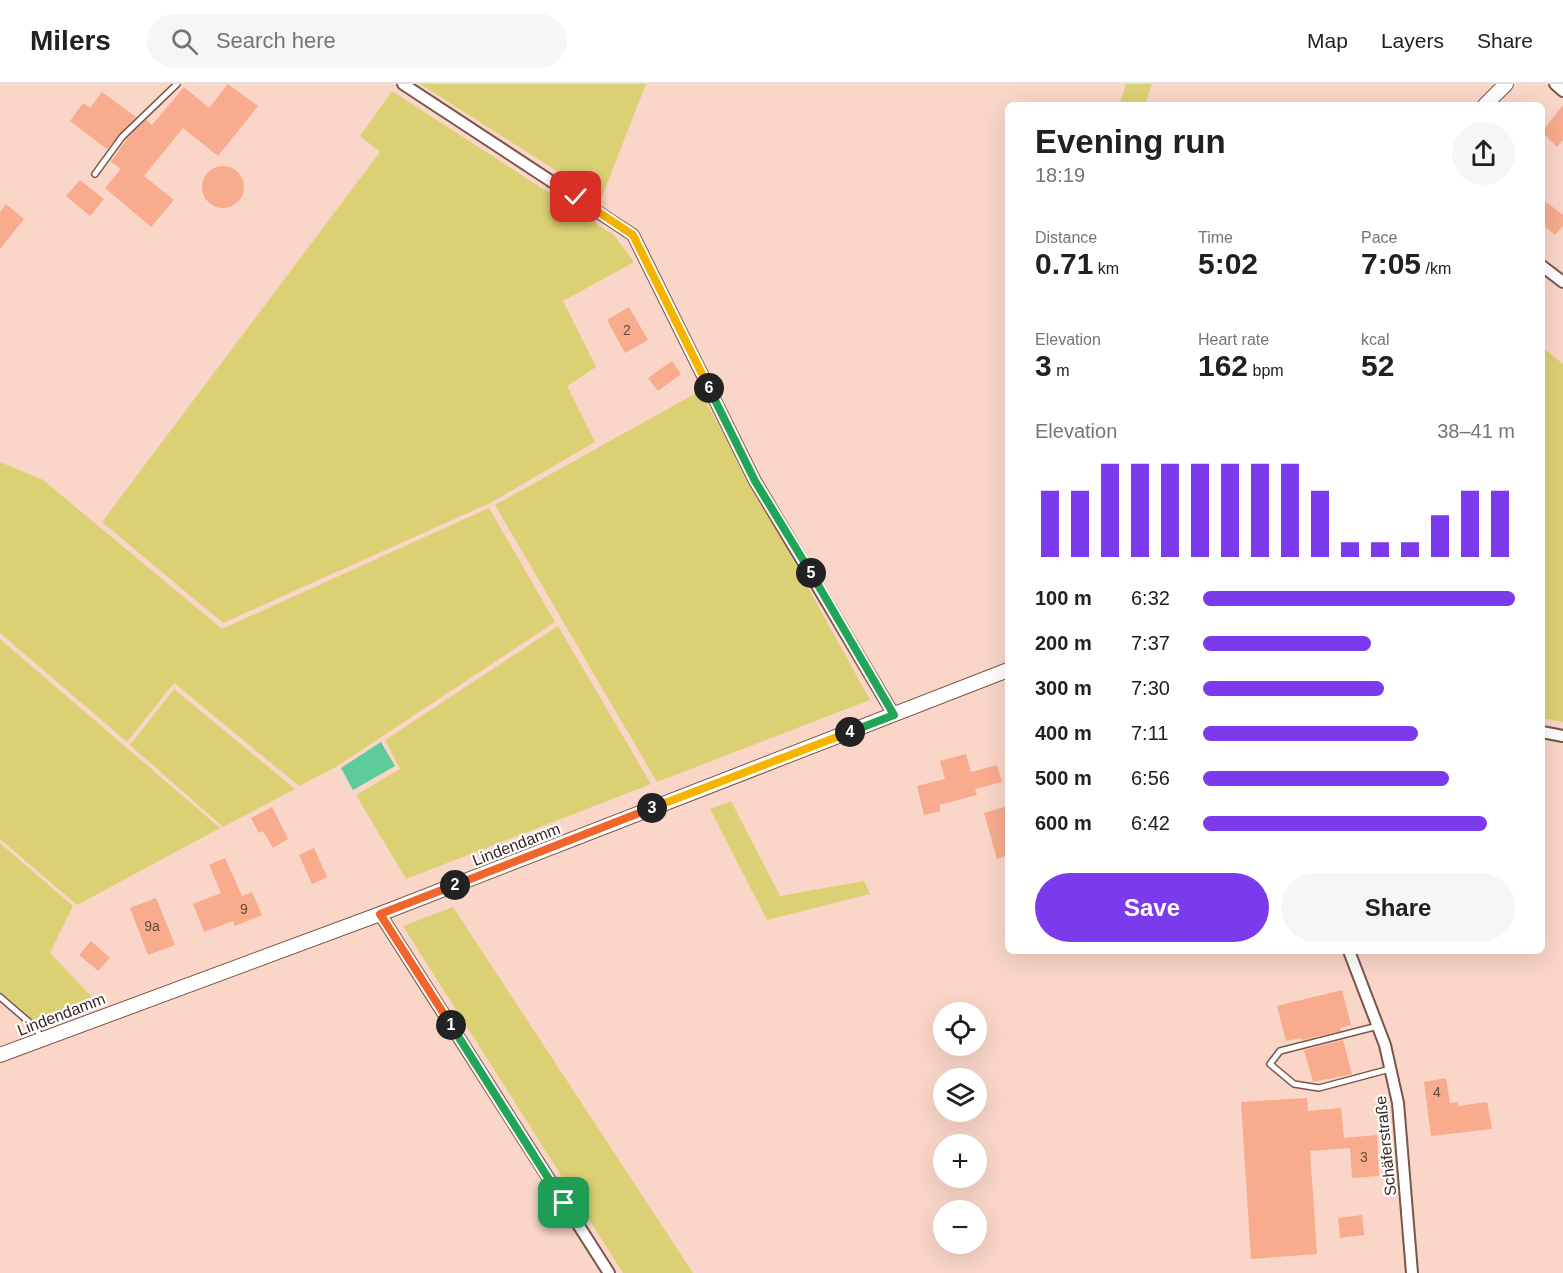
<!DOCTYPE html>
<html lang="en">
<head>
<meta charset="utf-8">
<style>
  :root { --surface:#fff; --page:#f6f6f6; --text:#202124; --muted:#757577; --line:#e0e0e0; --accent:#7c3aed }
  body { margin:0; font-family:Helvetica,sans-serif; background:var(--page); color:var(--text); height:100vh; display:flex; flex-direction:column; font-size:22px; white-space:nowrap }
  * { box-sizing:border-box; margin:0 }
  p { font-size:20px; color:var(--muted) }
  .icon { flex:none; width:33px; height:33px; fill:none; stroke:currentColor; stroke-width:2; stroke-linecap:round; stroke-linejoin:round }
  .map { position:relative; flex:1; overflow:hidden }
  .side { position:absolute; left:1005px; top:18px; width:540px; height:852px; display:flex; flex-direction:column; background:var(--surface); border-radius:9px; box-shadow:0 6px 24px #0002 }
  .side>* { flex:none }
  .fabs { position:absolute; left:933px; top:918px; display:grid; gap:12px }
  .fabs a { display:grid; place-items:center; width:54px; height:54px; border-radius:50%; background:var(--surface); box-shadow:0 6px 24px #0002; font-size:30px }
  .pin { position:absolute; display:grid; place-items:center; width:51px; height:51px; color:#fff; margin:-26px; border-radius:12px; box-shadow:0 3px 9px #0006 }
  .km { position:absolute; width:30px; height:30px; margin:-15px; border-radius:50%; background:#222; color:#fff; font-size:16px; line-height:30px; text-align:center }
  .round { display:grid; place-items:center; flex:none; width:63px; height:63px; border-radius:32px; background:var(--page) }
  .head { display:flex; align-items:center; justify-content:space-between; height:102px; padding:0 30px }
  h1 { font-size:33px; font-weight:600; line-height:45px }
  .stats { display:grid; grid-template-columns:repeat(3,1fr); gap:9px; height:102px; padding:6px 30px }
  .stats div { display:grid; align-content:center }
  .stats b { font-size:30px; font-weight:600 }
  .stats small { font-size:16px; font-weight:400 }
  .stats p { font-size:16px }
  .chart { height:168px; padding:12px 30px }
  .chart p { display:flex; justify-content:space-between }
  .chart svg { width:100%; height:108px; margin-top:6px; stroke:var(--accent); stroke-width:6 }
  .primary-button { display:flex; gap:12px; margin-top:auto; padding:12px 30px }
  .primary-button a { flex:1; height:69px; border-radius:36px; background:var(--accent); color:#fff; font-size:24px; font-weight:600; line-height:69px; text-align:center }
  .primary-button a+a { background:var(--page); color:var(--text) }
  ul { padding:0 30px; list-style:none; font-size:20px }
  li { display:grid; grid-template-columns:96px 72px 1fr; align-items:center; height:45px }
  li i { height:15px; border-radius:8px; background:var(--accent) }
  header { display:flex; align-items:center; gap:36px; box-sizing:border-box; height:84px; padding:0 30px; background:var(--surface); border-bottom:2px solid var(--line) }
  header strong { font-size:28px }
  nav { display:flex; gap:33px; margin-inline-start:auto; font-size:21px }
  .search { width:420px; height:54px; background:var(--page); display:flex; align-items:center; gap:15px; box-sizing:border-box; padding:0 21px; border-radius:33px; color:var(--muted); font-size:22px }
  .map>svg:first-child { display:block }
</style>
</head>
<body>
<header>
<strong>Milers</strong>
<div class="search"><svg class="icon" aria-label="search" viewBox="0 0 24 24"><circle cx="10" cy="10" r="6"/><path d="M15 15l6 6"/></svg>Search here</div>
<nav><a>Map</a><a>Layers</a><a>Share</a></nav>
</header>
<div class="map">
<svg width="1563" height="1189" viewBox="0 0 1563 1189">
  <rect width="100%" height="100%" fill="#f9d6c8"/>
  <g fill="#dcd075">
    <path d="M420 0H646L601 115Z"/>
    <path d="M1126 0H1152L1145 21H1119Z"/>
    <path d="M392 7 614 151 634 178 563 217 596 283 567 302 595 358 490 419 223 539 102 438 380 68 360 52Z"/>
    <path d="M1542 263 1563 280V638L1542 634Z"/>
    <path d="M700 307 870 616 657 698 495 421Z"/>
    <path d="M0 378 43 396 222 545 489 424 555 538 336 683 299 702 174 599 127 658 0 549Z"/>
    <path d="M558 542 651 700 406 795 356 711 400 685 385 656Z"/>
    <path d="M0 555 220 744 77 821 0 755Z"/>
    <path d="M174 605 295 705 223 743 130 661Z"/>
    <path d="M731 717 780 812 864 797 870 810 767 836 710 725Z"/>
    <path d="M0 759 73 822 50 869 93 914 35 938 0 908Z"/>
    <path d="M453 823 693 1189H623L403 842Z"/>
  </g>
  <path fill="#5ecc9a" d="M381 658 395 682 353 706 341 684Z"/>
  <g fill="#f8ab8d">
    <path d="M228 0 258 22 218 72 183 44 144 92 174 116 151 143 105 104 121 85 111 78 126 56 146 36 152 41 184 3 209 24Z"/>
    <path d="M102 8 136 33 107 65 70 37 83 19 90 24Z"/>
    <path d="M1563 21V56L1557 63 1542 48Z"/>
    <circle cx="223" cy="103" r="21"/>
    <path d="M80 96 104 115 90 132 66 112Z"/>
    <path d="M1542 115 1563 131V142L1555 151 1542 140Z"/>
    <path d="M6 120 24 135 0 165V128Z"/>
    <path d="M629 223 648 256 625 269 607 236Z"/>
    <path d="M672 277 681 290 658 307 648 294Z"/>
    <path d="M966 670 971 688 997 681 1002 698 975 705 977 711 939 721 941 727 924 731 917 702 945 695 940 677Z"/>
    <path d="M1008 722V771L997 775 984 729Z"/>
    <path d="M272 723 288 755 273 764 263 747 259 749 251 734Z"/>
    <path d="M314 764 327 793 312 800 299 771Z"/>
    <path d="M225 774 242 812 252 808 262 831 235 842 233 837 204 848 193 820 221 809 209 781Z"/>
    <path d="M156 814 175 861 148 871 130 824Z"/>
    <path d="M91 857 110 874 98 887 79 871Z"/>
    <path d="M1342 906 1351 941 1340 944 1341 947 1301 956V954L1286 957 1277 922Z"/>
    <path d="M1343 956 1352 990 1313 998 1304 966Z"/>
    <path d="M1446 994 1450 1019 1458 1018V1022L1487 1018 1492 1045 1431 1052 1424 998Z"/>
    <path d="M1307 1014 1308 1027 1341 1024 1344 1054 1377 1051 1379 1092 1352 1094 1350 1064 1310 1067 1317 1170 1251 1175 1241 1018Z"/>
    <path d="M1362 1131 1364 1151 1340 1154 1338 1134Z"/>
  </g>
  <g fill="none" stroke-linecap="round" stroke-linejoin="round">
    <defs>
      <g id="service">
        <path d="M95 90 122 53 177 0"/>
        <path d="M0 913 36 944 41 954"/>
        <path d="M1378 942 1280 967 1270 980 1294 1000 1319 1004 1390 985"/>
      </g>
      <g id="minor">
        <path d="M403 0 633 151 755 397 894 631"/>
        <path d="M1555 0 1563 7"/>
        <path d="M1542 182 1563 198"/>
        <path d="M1542 648 1563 652"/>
        <path d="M380 830 609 1189"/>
        <path d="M1349 867 1385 961 1398 1019 1412 1189"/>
      </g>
      <g id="tertiary">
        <path d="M1485 21 1506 0"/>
        <path d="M0 971 380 830 1008 586"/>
      </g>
    </defs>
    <use href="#service" stroke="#7b5547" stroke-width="8"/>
    <use href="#minor" stroke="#7b5547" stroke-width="14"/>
    <use href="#tertiary" stroke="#7b5547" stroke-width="16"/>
    <use href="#service" stroke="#fff" stroke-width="5"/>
    <use href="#minor" stroke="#fff" stroke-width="10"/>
    <use href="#tertiary" stroke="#fff" stroke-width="14"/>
  </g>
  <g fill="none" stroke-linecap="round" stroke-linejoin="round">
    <defs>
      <path id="split-1" d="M451 941 564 1119"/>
      <path id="split-2" d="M451 941 380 830 455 801"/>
      <path id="split-3" d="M455 801 652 724"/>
      <path id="split-4" d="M652 724 850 648"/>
      <path id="split-5" d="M811 489 894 631 850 648"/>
      <path id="split-6" d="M709 304 755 397 811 489"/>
      <path id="split-7" d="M576 113 633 151 709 304"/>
    </defs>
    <use href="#split-1" stroke="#fff" stroke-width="12"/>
    <use href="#split-2" stroke="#fff" stroke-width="12"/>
    <use href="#split-3" stroke="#fff" stroke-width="12"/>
    <use href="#split-4" stroke="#fff" stroke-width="12"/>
    <use href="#split-5" stroke="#fff" stroke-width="12"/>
    <use href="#split-6" stroke="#fff" stroke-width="12"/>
    <use href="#split-7" stroke="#fff" stroke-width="12"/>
    <use href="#split-1" stroke="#22a559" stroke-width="8"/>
    <use href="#split-2" stroke="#f0652b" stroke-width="8"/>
    <use href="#split-3" stroke="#f0652b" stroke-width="8"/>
    <use href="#split-4" stroke="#f5b400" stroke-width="8"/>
    <use href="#split-5" stroke="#22a559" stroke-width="8"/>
    <use href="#split-6" stroke="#22a559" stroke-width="8"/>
    <use href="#split-7" stroke="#f5b400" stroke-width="8"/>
  </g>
  <g text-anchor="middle" stroke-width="4.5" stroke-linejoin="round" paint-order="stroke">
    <g font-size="14" fill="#6a4a3d">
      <text x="627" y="251">2</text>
      <text x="244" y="830">9</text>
      <text x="152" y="847">9a</text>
      <text x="1437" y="1013">4</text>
      <text x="1364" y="1078">3</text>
    </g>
    <g font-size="16" fill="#3a2922" stroke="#fff">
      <text transform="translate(516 760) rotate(-21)" y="6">Lindendamm</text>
      <text transform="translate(61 930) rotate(-21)" y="6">Lindendamm</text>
      <text transform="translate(1385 1062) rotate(-96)" y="6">Schäferstraße</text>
    </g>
  </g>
</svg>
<div class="fabs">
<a><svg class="icon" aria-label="locate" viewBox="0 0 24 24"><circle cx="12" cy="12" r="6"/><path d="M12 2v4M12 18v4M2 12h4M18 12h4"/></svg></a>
<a><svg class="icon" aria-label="layers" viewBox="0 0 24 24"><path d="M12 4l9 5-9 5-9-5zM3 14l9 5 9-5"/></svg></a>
<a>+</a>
<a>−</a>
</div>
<div class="pin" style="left:564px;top:1119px;background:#1e9e55"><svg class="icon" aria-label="arrive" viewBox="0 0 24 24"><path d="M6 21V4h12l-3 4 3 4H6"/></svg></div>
<div class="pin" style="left:576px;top:113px;background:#d93025"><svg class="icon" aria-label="check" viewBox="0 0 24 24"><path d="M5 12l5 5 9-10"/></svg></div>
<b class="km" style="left:451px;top:941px">1</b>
<b class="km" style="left:455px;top:801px">2</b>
<b class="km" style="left:652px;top:724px">3</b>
<b class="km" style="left:850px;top:648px">4</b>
<b class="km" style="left:811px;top:489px">5</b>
<b class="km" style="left:709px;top:304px">6</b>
<section class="side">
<div class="head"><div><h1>Evening run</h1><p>18:19</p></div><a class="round"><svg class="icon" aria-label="share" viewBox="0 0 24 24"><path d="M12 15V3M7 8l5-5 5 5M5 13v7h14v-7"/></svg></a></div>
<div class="stats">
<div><p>Distance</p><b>0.71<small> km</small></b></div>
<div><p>Time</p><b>5:02</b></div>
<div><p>Pace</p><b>7:05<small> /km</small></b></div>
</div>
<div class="stats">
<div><p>Elevation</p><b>3<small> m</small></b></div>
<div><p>Heart rate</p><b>162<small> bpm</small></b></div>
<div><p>kcal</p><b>52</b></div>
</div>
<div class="chart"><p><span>Elevation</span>38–41 m</p>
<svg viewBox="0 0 160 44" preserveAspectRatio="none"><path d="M5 44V17M15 44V17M25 44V6M35 44V6M45 44V6M55 44V6M65 44V6M75 44V6M85 44V6M95 44V17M105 44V38M115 44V38M125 44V38M135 44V27M145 44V17M155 44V17"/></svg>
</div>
<ul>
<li><b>100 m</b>6:32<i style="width:100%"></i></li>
<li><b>200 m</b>7:37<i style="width:54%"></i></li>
<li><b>300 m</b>7:30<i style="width:58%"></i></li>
<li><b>400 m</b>7:11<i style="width:69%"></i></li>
<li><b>500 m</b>6:56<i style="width:79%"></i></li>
<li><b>600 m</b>6:42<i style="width:91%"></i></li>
</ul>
<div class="primary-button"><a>Save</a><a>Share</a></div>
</section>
</div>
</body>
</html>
